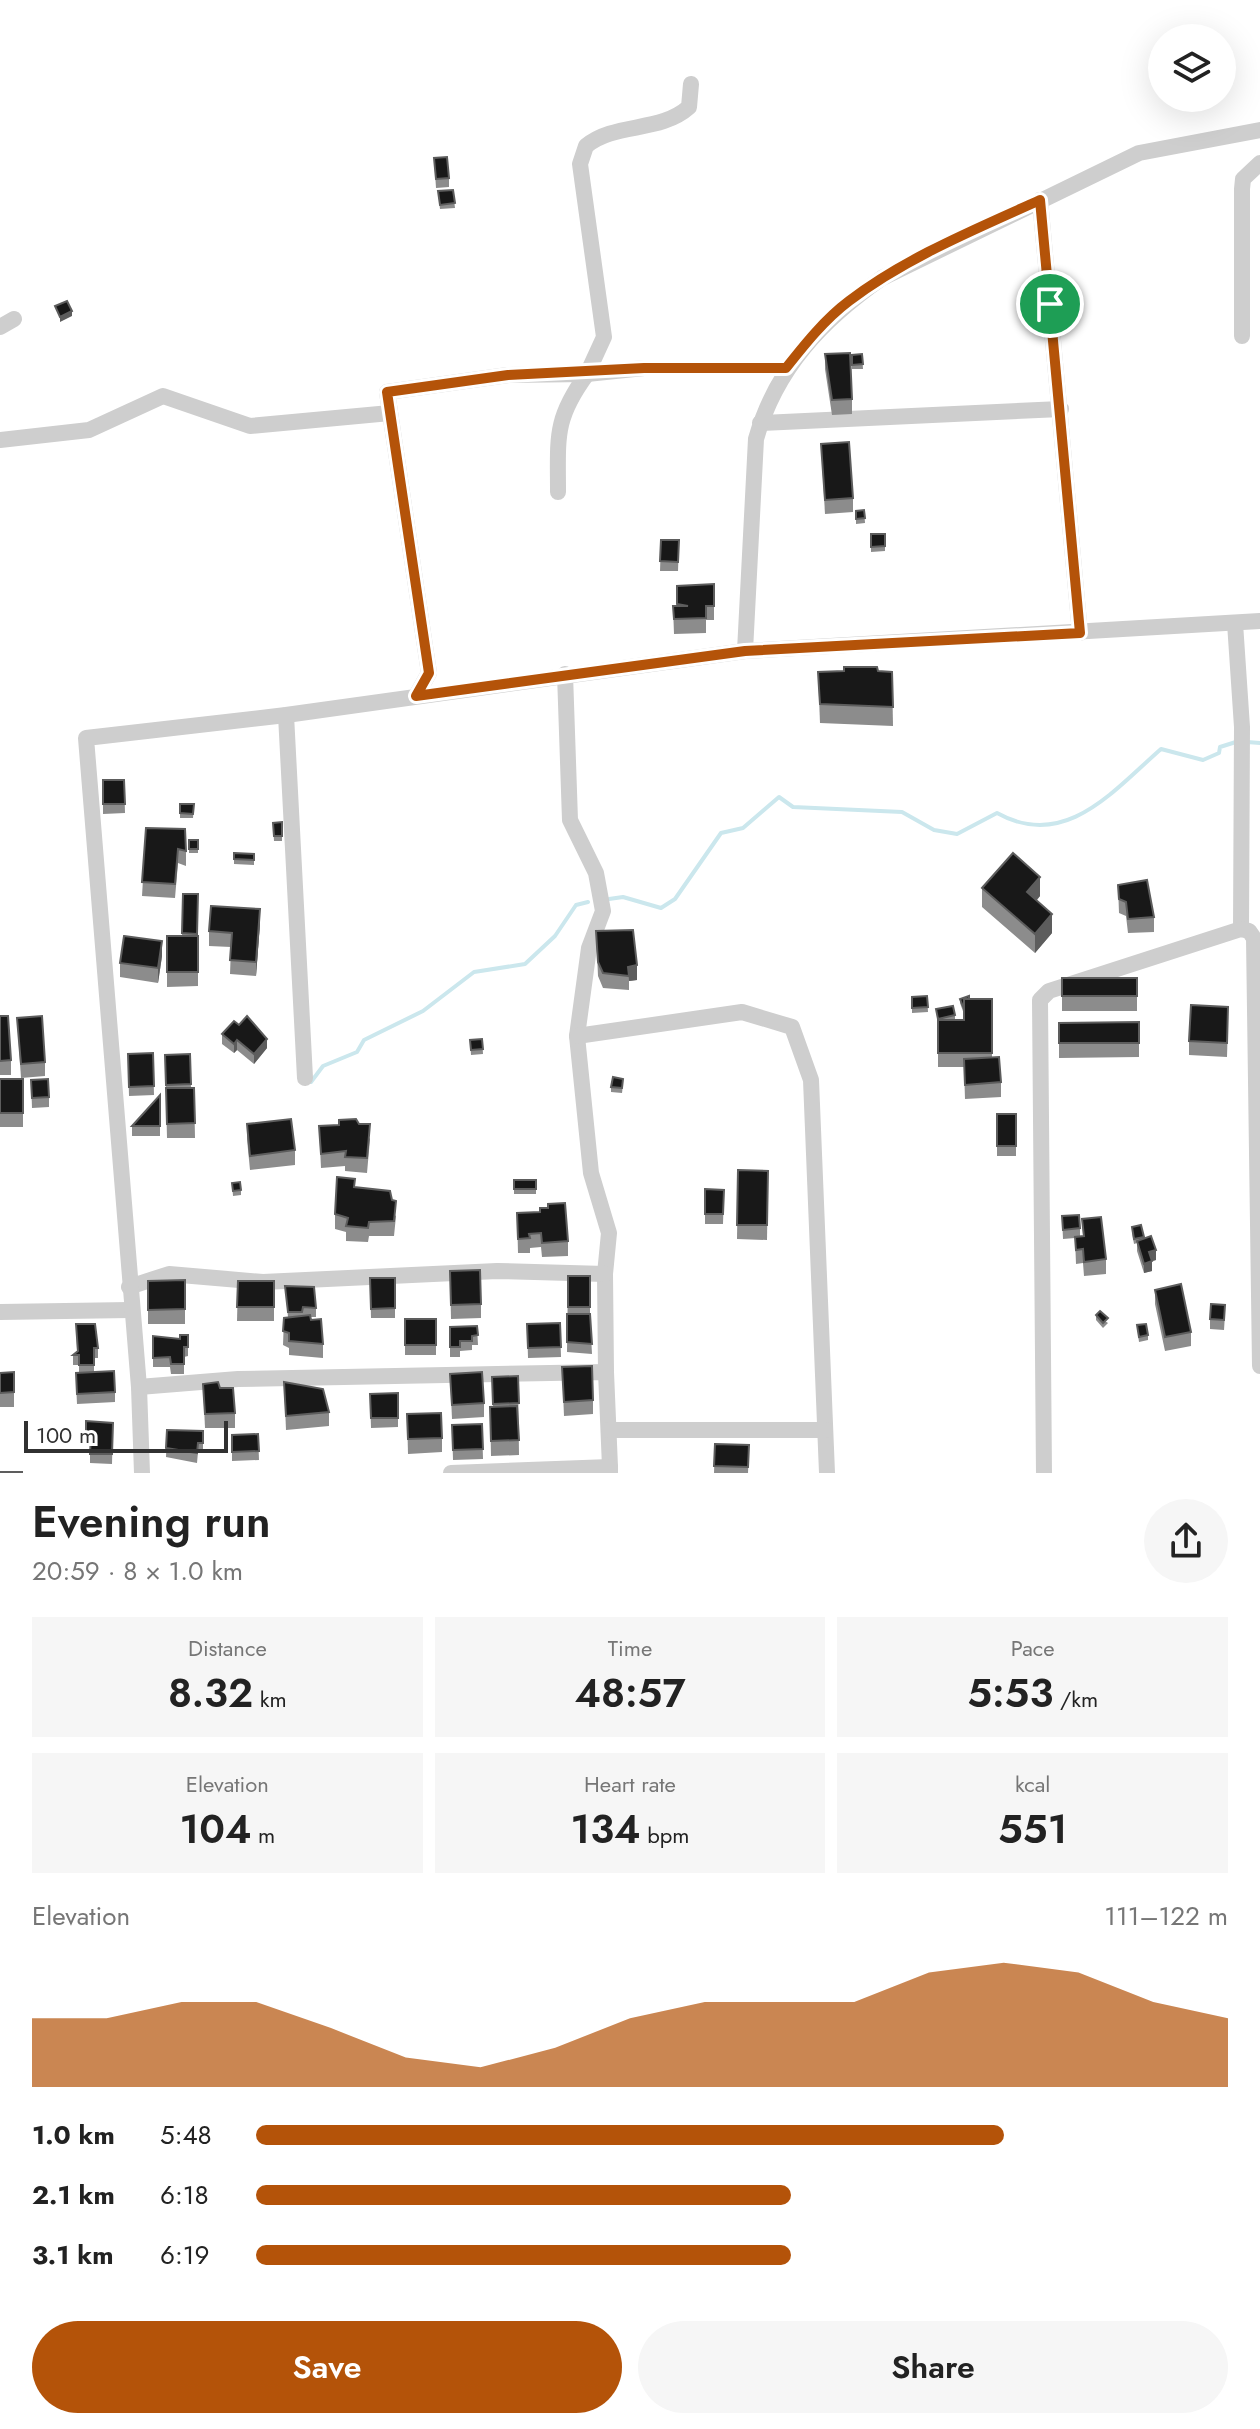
<!DOCTYPE html>
<html lang="en">
<head>
<meta charset="utf-8">
<style>
  :root { --surface:#fff; --page:#f6f6f6; --text:#222; --muted:#767676; --accent:#b45309 }
  body { margin:0; font-family:Jost,sans-serif; background:var(--page); color:var(--text); height:100vh; display:flex; flex-direction:column; font-size:30px; white-space:nowrap }
  * { box-sizing:border-box; margin:0 }
  p { font-size:26px; color:var(--muted) }
  .icon { flex:none; width:44px; height:44px; fill:none; stroke:currentColor; stroke-width:2; stroke-linecap:round; stroke-linejoin:round }
  .map { position:relative; height:1473px; overflow:hidden }
  .panel { display:flex; flex-direction:column; background:var(--surface); flex:1 }
  .panel>* { flex:none }
  .buttons { position:absolute; left:1148px; top:24px; display:grid; gap:16px }
  .buttons a { display:grid; place-items:center; width:88px; height:88px; border-radius:50%; background:var(--surface); box-shadow:0 8px 32px #0002; font-size:40px }
  .scale { position:absolute; left:24px; bottom:20px; width:204px; box-sizing:border-box; padding-left:8px; border:4px solid #313131; border-top:0; font-size:22px; line-height:28px; white-space:nowrap; color:#313131; -webkit-text-stroke:6px #fff; paint-order:stroke }
  .pin { position:absolute; display:grid; place-items:center; width:68px; height:68px; color:#fff; margin:-34px; border:4px solid #fff; border-radius:50%; box-shadow:0 2px 8px #0007 }
  .round { display:grid; place-items:center; flex:none; width:84px; height:84px; border-radius:42px; background:var(--page) }
  .head { display:flex; align-items:center; justify-content:space-between; height:136px; padding:0 32px }
  h1 { font-size:44px; font-weight:600; line-height:60px }
  .figures { display:grid; grid-template-columns:repeat(3,1fr); gap:12px; height:136px; padding:8px 32px }
  .figures div { display:grid; align-content:center; border-radius:0px; background:var(--page); text-align:center }
  .figures b { font-size:40px; font-weight:600 }
  .figures small { font-size:22px; font-weight:400 }
  .figures p { font-size:22px }
  .chart { height:224px; padding:16px 32px }
  .chart p { display:flex; justify-content:space-between }
  .chart svg { width:100%; height:144px; margin-top:8px; fill:var(--accent); opacity:.7 }
  .button { display:flex; gap:16px; margin-top:auto; padding:16px 32px }
  .button a { flex:1; height:92px; border-radius:48px; background:var(--accent); color:#fff; font-size:32px; font-weight:600; line-height:92px; text-align:center }
  .button a+a { background:var(--page); color:var(--text) }
  ul { padding:0 32px; list-style:none; font-size:26px }
  li { display:grid; grid-template-columns:128px 96px 1fr; align-items:center; height:60px }
  li i { height:20px; border-radius:10px; background:var(--accent) }
  .map>svg:first-child { display:block }
</style>
</head>
<body>
<div class="map">
<svg width="1260" height="1473" viewBox="0 0 1260 1473">
  <rect width="100%" height="100%" fill="#fff"/>
  <g fill="none" stroke-linecap="round" stroke-linejoin="round">
    <g stroke="#cbe7ed" stroke-width="4">
      <path d="M1247 742 1260 743"/>
      <path d="M609 899 623 897 661 908 675 899 721 833 743 828 779 797 793 807 902 812 934 830 957 834 997 813C1065 851 1113 791 1161 749L1203 760 1219 753 1220 747 1239 741"/>
      <path d="M311 1082 323 1066 357 1052 364 1040 423 1011 474 972 525 964 555 936 576 905 588 902"/>
    </g>
    <g stroke="#cecece" stroke-width="16">
      <path d="M691 84 689 107C660 133 615 122 586 146L580 164 604 337 587 374 644 368H786"/>
      <path d="M1040 200 1080 633"/>
      <path d="M0 327 14 319"/>
      <path d="M1242 336V189L1243 179 1260 163"/>
      <path d="M760 423 1061 409"/>
      <path d="M0 440 89 430 163 396 250 426 390 413"/>
      <path d="M558 492C558 437 554 419 587 374"/>
      <path d="M1235 623 1242 727 1241 929"/>
      <path d="M745 651 756 439C776 368 822 320 882 278L1139 153 1260 130"/>
      <path d="M565 674 570 820 596 873 603 911 589 948 577 1036 591 1173 609 1233 605 1274 606 1372"/>
      <path d="M416 696 429 673 387 392 508 375 587 374"/>
      <path d="M286 715 305 1078"/>
      <path d="M577 1036 742 1012 792 1027 811 1080 827 1473"/>
      <path d="M129 1287 169 1274 263 1282 497 1271 605 1274"/>
      <path d="M0 1312 130 1310"/>
      <path d="M139 1387 238 1379 606 1372 610 1467"/>
      <path d="M609 1430H825"/>
      <path d="M142 1473 139 1387 86 738 286 715 745 651 1260 621"/>
      <path d="M451 1473 610 1467V1473"/>
      <path d="M1044 1473 1040 1000 1049 991 1241 929 1249 931 1254 938 1260 1366"/>
    </g>
  </g>
  <g fill="#8c8c8c">
    <path d="M434 158 449 178V187L436 188Z"/>
    <path d="M453 190 455 208 440 209 438 191Z"/>
    <path d="M825 354 852 399V414L832 415 825 369Z"/>
    <path d="M862 354 863 369H852V355Z"/>
    <path d="M821 444 853 498V512L825 514Z"/>
    <path d="M864 510 865 523 856 524V511Z"/>
    <path d="M871 534H885V551L871 552Z"/>
    <path d="M661 540H679L678 571H660Z"/>
    <path d="M714 584V620H706V633L674 634 673 606H677V586Z"/>
    <path d="M878 671 892 672 893 726 820 723 818 672Z"/>
    <path d="M103 780H124L125 813 103 814Z"/>
    <path d="M180 804H194L193 818H180Z"/>
    <path d="M282 822V841H274L273 823Z"/>
    <path d="M146 828 186 851V866L178 863 175 898 142 896Z"/>
    <rect x="189" y="840" width="9" height="13"/>
    <path d="M234 853 254 854V865L234 864Z"/>
    <path d="M1118 885 1154 917V932L1128 933 1126 916 1119 913Z"/>
    <path d="M982 888 1040 896 1037 900 1052 933 1035 953 982 907Z"/>
    <path d="M183 894H198V986L167 987V936H182Z"/>
    <path d="M260 924 256 976 230 974 231 947 209 946V931Z"/>
    <path d="M596 931 637 980 629 981V990L603 988 598 976Z"/>
    <path d="M162 956 158 983 120 977V963Z"/>
    <rect x="1062" y="978" width="75" height="33"/>
    <path d="M927 996 928 1012 912 1013V997Z"/>
    <path d="M960 999H992V1057L1001 1082V1097L965 1099 964 1067H938V1023L936 1009 955 1015V1020H964V1014L960 1003Z"/>
    <path d="M0 1016 11 1060V1075H0Z"/>
    <path d="M17 1018 45 1062V1076L21 1078Z"/>
    <path d="M1228 1021 1227 1057 1189 1055V1041Z"/>
    <path d="M1139 1022V1057L1059 1058V1023Z"/>
    <path d="M222 1034 267 1048 254 1064 237 1050 234 1053 222 1044Z"/>
    <path d="M482 1039 483 1054 471 1055 470 1040Z"/>
    <path d="M153 1053 154 1095 129 1096 128 1054Z"/>
    <path d="M190 1054 191 1088H194L195 1138H167L165 1055Z"/>
    <rect x="0" y="1079" width="23" height="48"/>
    <path d="M31 1080 49 1097V1107L32 1108Z"/>
    <path d="M623 1084 622 1093 611 1092V1087Z"/>
    <path d="M160 1095V1136H132V1126Z"/>
    <rect x="997" y="1114" width="19" height="42"/>
    <path d="M247 1124 295 1150V1165L250 1170 247 1139Z"/>
    <path d="M359 1124 370 1139 367 1173 345 1171V1166L321 1168 319 1126Z"/>
    <path d="M738 1170 768 1171 767 1240 737 1239Z"/>
    <rect x="514" y="1180" width="22" height="14"/>
    <path d="M232 1183 241 1190V1195L233 1196Z"/>
    <path d="M355 1187 396 1216 394 1236H369L368 1242 346 1241V1232L335 1229V1214Z"/>
    <path d="M705 1189 724 1190 723 1224H705Z"/>
    <path d="M517 1213 568 1241V1256L542 1257 541 1247 530 1248V1253H518Z"/>
    <path d="M1062 1216 1080 1228V1237L1083 1236 1082 1219 1106 1259V1274L1084 1276 1083 1263 1076 1264 1075 1238 1063 1239Z"/>
    <path d="M1141 1225 1144 1239 1156 1260 1152 1261V1271L1144 1273 1137 1251V1243L1134 1244 1132 1232V1227Z"/>
    <path d="M450 1271 481 1304V1318L451 1319Z"/>
    <path d="M568 1276H590V1315L592 1354 567 1352Z"/>
    <path d="M370 1278H395V1318H371Z"/>
    <path d="M185 1280V1324H148V1281Z"/>
    <path d="M238 1281H274V1321H237Z"/>
    <path d="M285 1286 316 1308V1317H310L323 1344V1358L289 1355V1348L283 1345 284 1318 288 1317Z"/>
    <path d="M1155 1290 1191 1332V1346L1165 1351 1155 1304Z"/>
    <path d="M1225 1314 1224 1330 1210 1329V1319Z"/>
    <path d="M1096 1315 1108 1323 1103 1328 1096 1320Z"/>
    <rect x="405" y="1319" width="31" height="36"/>
    <path d="M560 1323 561 1357 528 1358 527 1324Z"/>
    <path d="M76 1324 98 1348V1358H94V1372L115 1392V1402L77 1404 76 1383 79 1373V1365H73V1355L77 1352Z"/>
    <path d="M1137 1325 1148 1335V1340L1139 1342Z"/>
    <path d="M477 1326 478 1345H472V1350L460 1351V1357H450V1327Z"/>
    <path d="M188 1335V1356L184 1357V1374H171L170 1367H153V1336L180 1339Z"/>
    <path d="M562 1367 593 1400V1414L564 1416Z"/>
    <path d="M14 1372V1407H0V1373Z"/>
    <path d="M450 1374 484 1403V1417L452 1419Z"/>
    <path d="M518 1376 519 1455 491 1456 490 1407H493L492 1377Z"/>
    <path d="M284 1382 329 1412V1426L286 1430Z"/>
    <path d="M203 1384 220 1388 235 1413V1428H205Z"/>
    <path d="M398 1393V1427L371 1428 370 1394Z"/>
    <path d="M407 1414 442 1438V1452L408 1454Z"/>
    <path d="M86 1421 113 1423 112 1464 90 1463V1445H86Z"/>
    <path d="M482 1424 483 1459 453 1460 452 1425Z"/>
    <path d="M167 1430 203 1431V1453L198 1452 197 1463 166 1457Z"/>
    <path d="M258 1434 259 1460 232 1461V1435Z"/>
    <path d="M715 1444 749 1445 748 1473H714Z"/>
  </g>
  <g fill="#5d5d5d">
    <path d="M72 311V316L60 322V317Z"/>
    <path d="M1040 877V896L1027 911V892Z"/>
    <path d="M260 909V924L256 976V962Z"/>
    <path d="M1052 914V933L1035 953V934Z"/>
    <path d="M162 941V956L158 983V968Z"/>
    <path d="M637 965V980L629 981 628 967Z"/>
    <path d="M267 1039V1048L254 1064V1054Z"/>
    <path d="M237 1040V1050L234 1053V1044Z"/>
    <path d="M1156 1250V1260L1149 1262V1252Z"/>
    <path d="M1152 1261V1271L1144 1273V1264Z"/>
  </g>
  <g fill="#181818" stroke="#5d5d5d" stroke-width="2">
    <path d="M447 157 449 178 436 179 434 158Z"/>
    <path d="M453 190 455 203 440 205 438 191Z"/>
    <path d="M67 301 72 311 60 317 55 306Z"/>
    <path d="M850 353 852 399 832 400 825 354Z"/>
    <path d="M862 354 863 364 852 365V355Z"/>
    <path d="M849 442 853 498 825 500 821 444Z"/>
    <path d="M864 510 865 518 856 519V511Z"/>
    <path d="M871 534H885V546L871 547Z"/>
    <path d="M661 540H679L678 562 660 561Z"/>
    <path d="M714 584V606H706V618L674 619 673 606H688L677 604V586Z"/>
    <path d="M844 667H877L878 671 892 672 893 707 820 704 818 672 844 671Z"/>
    <path d="M103 780H124L125 804H103Z"/>
    <path d="M180 804H194L193 814 180 813Z"/>
    <path d="M282 822V836H274L273 823Z"/>
    <path d="M146 828 185 829 186 851 178 849 175 884 142 882Z"/>
    <rect x="189" y="840" width="9" height="9"/>
    <path d="M234 853 254 854V860L234 859Z"/>
    <path d="M1013 853 1040 877 1027 892 1052 914 1035 934 982 888Z"/>
    <path d="M1147 880 1154 917 1128 919 1126 902 1119 899 1118 885Z"/>
    <path d="M183 894H198L197 934 182 933Z"/>
    <path d="M211 906 260 909 256 962 230 960 232 933 209 931Z"/>
    <path d="M633 930 637 965 628 967 629 976 603 973 598 962 596 931Z"/>
    <path d="M124 936 162 941 158 968 120 963Z"/>
    <rect x="167" y="936" width="31" height="36"/>
    <rect x="1062" y="978" width="75" height="18"/>
    <path d="M927 996 928 1007 912 1008V997Z"/>
    <path d="M969 996V999H964V1009L960 999Z"/>
    <path d="M964 999H992V1053H938V1020H964Z"/>
    <path d="M1191 1005 1228 1007 1227 1043 1189 1041Z"/>
    <path d="M953 1006 955 1015 938 1019 936 1009Z"/>
    <path d="M0 1016H8L11 1060 0 1061Z"/>
    <path d="M42 1016 45 1062 21 1064 17 1018Z"/>
    <path d="M247 1016 267 1039 254 1054 237 1040 234 1044 222 1034 234 1021 239 1025Z"/>
    <path d="M1139 1022V1043H1059V1023Z"/>
    <path d="M482 1039 483 1049 471 1050 470 1040Z"/>
    <path d="M153 1053 154 1086 129 1087 128 1054Z"/>
    <path d="M190 1054 191 1084 166 1085 165 1055Z"/>
    <path d="M999 1057 1001 1082 965 1085 964 1059Z"/>
    <path d="M613 1077 623 1079 622 1088 611 1087Z"/>
    <rect x="0" y="1079" width="23" height="34"/>
    <path d="M48 1079 49 1097 32 1098 31 1080Z"/>
    <path d="M166 1088H194L195 1123 167 1124Z"/>
    <path d="M160 1095V1126H132Z"/>
    <rect x="997" y="1114" width="19" height="32"/>
    <path d="M291 1119 295 1150 250 1156 247 1124Z"/>
    <path d="M356 1119 359 1124H370L367 1158 345 1157 346 1151 321 1154 319 1126 339 1125V1120Z"/>
    <path d="M738 1170 768 1171 767 1225H737Z"/>
    <path d="M337 1177 355 1179 354 1187 390 1191 392 1200 396 1201 394 1221 369 1222 368 1228 346 1226 348 1218 335 1214Z"/>
    <rect x="514" y="1180" width="22" height="9"/>
    <path d="M240 1182 241 1190 233 1191 232 1183Z"/>
    <path d="M705 1189 724 1190 723 1214H705Z"/>
    <path d="M565 1203 568 1241 542 1243 541 1233 529 1234 530 1238 518 1239 517 1213 540 1212V1208H548V1204Z"/>
    <path d="M1079 1215 1080 1228 1063 1230 1062 1216Z"/>
    <path d="M1101 1217 1106 1259 1084 1262 1083 1249 1076 1250 1075 1237 1084 1236 1082 1219Z"/>
    <path d="M1141 1225 1144 1237 1134 1239 1132 1227Z"/>
    <path d="M1151 1236 1156 1250 1149 1252 1152 1261 1144 1264 1137 1241Z"/>
    <path d="M480 1270 481 1304 451 1305 450 1271Z"/>
    <rect x="568" y="1276" width="22" height="31"/>
    <path d="M370 1278H395V1308L371 1309Z"/>
    <path d="M185 1280V1309L148 1310V1281Z"/>
    <path d="M238 1281H274V1307H237Z"/>
    <path d="M1181 1284 1191 1332 1165 1337 1155 1290Z"/>
    <path d="M285 1286 314 1287 316 1308 303 1307 302 1312H288Z"/>
    <path d="M1211 1304 1225 1305 1224 1320 1210 1319Z"/>
    <path d="M1100 1311 1108 1318 1103 1323 1096 1315Z"/>
    <path d="M567 1314H590L592 1344 567 1342Z"/>
    <path d="M310 1315 311 1320 321 1319 323 1344 289 1341V1333L283 1331 284 1318Z"/>
    <rect x="405" y="1319" width="31" height="26"/>
    <path d="M560 1323 561 1347 528 1348 527 1324Z"/>
    <path d="M76 1324H95L98 1348H94V1365H79V1355H73L78 1351Z"/>
    <path d="M1146 1324 1148 1335 1139 1337 1137 1325Z"/>
    <path d="M477 1326 478 1335 472 1336V1341H460V1347H450V1327Z"/>
    <path d="M180 1335H188V1347H184V1364H171L170 1357 153 1358V1336L180 1339Z"/>
    <path d="M592 1366 593 1400 564 1402 562 1367Z"/>
    <path d="M114 1371 115 1392 77 1394 76 1373Z"/>
    <path d="M14 1372V1392L0 1393V1373Z"/>
    <path d="M482 1372 484 1403 452 1405 450 1374Z"/>
    <path d="M518 1376 519 1403 493 1404 492 1377Z"/>
    <path d="M218 1382 220 1388H233L235 1413 205 1414 203 1384Z"/>
    <path d="M284 1382 323 1389 329 1412 286 1416Z"/>
    <path d="M398 1393V1418H371L370 1394Z"/>
    <path d="M517 1406 519 1440 491 1441 490 1407Z"/>
    <path d="M441 1413 442 1438 408 1439 407 1414Z"/>
    <path d="M86 1421 113 1423 112 1454H90L91 1435H86Z"/>
    <path d="M482 1424 483 1449 453 1450 452 1425Z"/>
    <path d="M167 1430 203 1431V1443H198L197 1453 166 1448Z"/>
    <path d="M258 1434 259 1451 232 1452V1435Z"/>
    <path d="M715 1444 749 1445 748 1467 714 1466Z"/>
    <rect x="0" y="1472" width="22" height="1"/>
  </g>
  <g fill="none" stroke-linecap="round" stroke-linejoin="round">
    <defs>
      <path id="route" d="M1040 200 1080 633 745 651 416 696 429 673 387 392 508 375 644 368H786C805 344 825 319 849 301 905 258 976 229 1040 200Z"/>
    </defs>
    <use href="#route" stroke="#fff" stroke-width="16"/>
    <use href="#route" stroke="#b45309" stroke-width="10"/>
  </g>
</svg>
<div class="buttons">
<a><svg class="icon" aria-label="layers" viewBox="0 0 24 24"><path d="M12 4l9 5-9 5-9-5zM3 14l9 5 9-5"/></svg></a>
</div>
<div class="scale">100 m</div>
<div class="pin" style="left:1050px;top:304px;background:#1e9e55"><svg class="icon" aria-label="arrive" viewBox="0 0 24 24"><path d="M6 21V4h12l-3 4 3 4H6"/></svg></div>
</div>
<section class="panel">
<div class="head"><div><h1>Evening run</h1><p>20:59 · 8 × 1.0 km</p></div><a class="round"><svg class="icon" aria-label="share" viewBox="0 0 24 24"><path d="M12 15V3M7 8l5-5 5 5M5 13v7h14v-7"/></svg></a></div>
<div class="figures">
<div><p>Distance</p><b>8.32<small> km</small></b></div>
<div><p>Time</p><b>48:57</b></div>
<div><p>Pace</p><b>5:53<small> /km</small></b></div>
</div>
<div class="figures">
<div><p>Elevation</p><b>104<small> m</small></b></div>
<div><p>Heart rate</p><b>134<small> bpm</small></b></div>
<div><p>kcal</p><b>551</b></div>
</div>
<div class="chart"><p><span>Elevation</span>111–122 m</p>
<svg viewBox="0 0 160 44" preserveAspectRatio="none"><path d="M0 44V23L10 23L20 18L30 18L40 26L50 35L60 38L70 32L80 23L90 18L100 18L110 18L120 9L130 6L140 9L150 18L160 23V44z"/></svg>
</div>
<ul>
<li><b>1.0 km</b>5:48<i style="width:77%"></i></li>
<li><b>2.1 km</b>6:18<i style="width:55%"></i></li>
<li><b>3.1 km</b>6:19<i style="width:55%"></i></li>
</ul>
<div class="button"><a>Save</a><a>Share</a></div>
</section>
</body>
</html>
